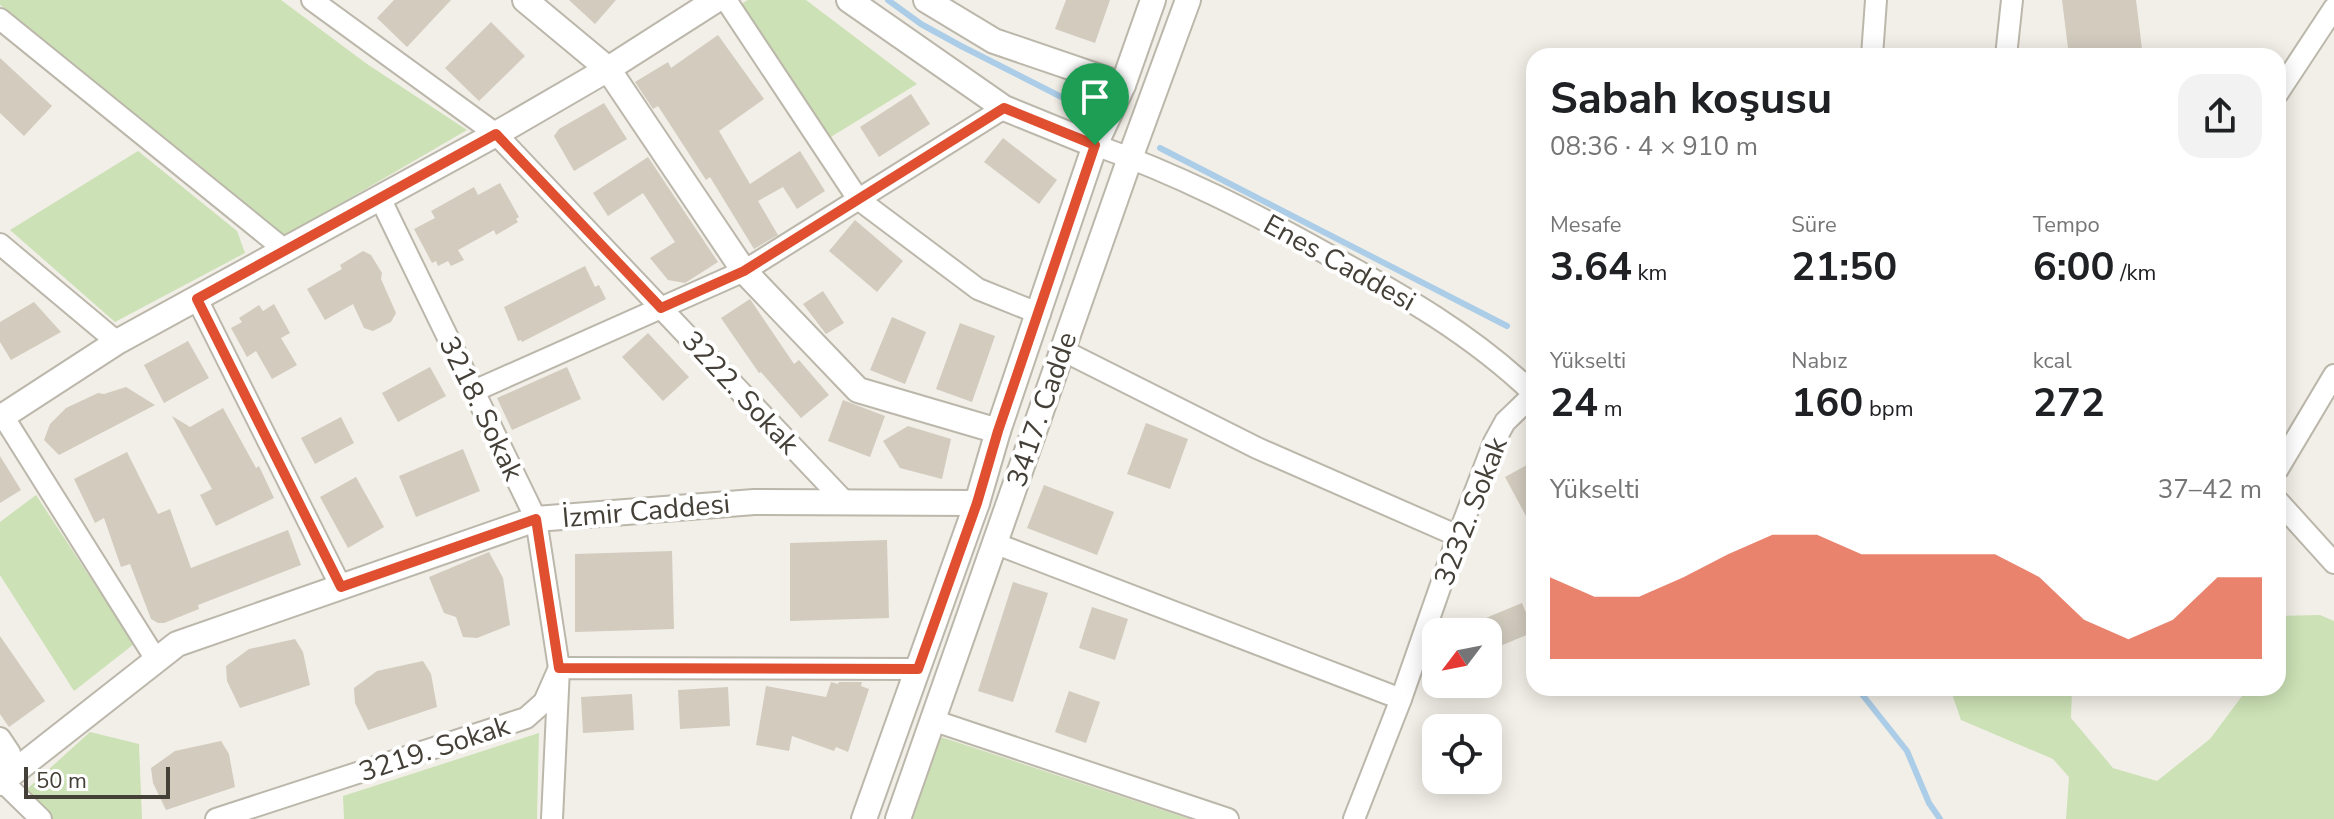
<!DOCTYPE html>
<html lang="tr">
<head>
<meta charset="utf-8">
<style>
  :root { --surface:#fff; --page:#f2f2f2; --text:#202124; --muted:#757577; --accent:#e05030 }
  body { margin:0; font-family:"Nunito Sans",sans-serif; background:var(--page); color:var(--text); height:100vh; display:flex; flex-direction:column; font-size:30px; white-space:nowrap }
  * { box-sizing:border-box; margin:0 }
  p { font-size:26px; color:var(--muted) }
  .icon { flex:none; width:44px; height:44px; fill:none; stroke:currentColor; stroke-width:2; stroke-linecap:round; stroke-linejoin:round }
  .map { position:relative; flex:1; overflow:hidden }
  .drawer { position:absolute; left:1526px; top:48px; width:760px; height:648px; display:flex; flex-direction:column; background:var(--surface); border-radius:24px; box-shadow:0 4px 20px #0003 }
  .drawer>* { flex:none }
  .needle { width:52px; rotate:238deg }
  .buttons { position:absolute; left:1422px; top:618px; display:grid; gap:16px }
  .buttons a { display:grid; place-items:center; width:80px; height:80px; border-radius:16px; background:var(--surface); box-shadow:0 4px 20px #0003; font-size:40px }
  .scale { position:absolute; left:24px; bottom:20px; width:146px; box-sizing:border-box; padding-left:8px; border:4px solid #443f37; border-top:0; font-size:22px; line-height:28px; white-space:nowrap; color:#443f37; -webkit-text-stroke:6px #fff; paint-order:stroke }
  .pin { position:absolute; display:grid; place-items:center; width:68px; height:68px; color:#fff; margin:-82px -34px; border-radius:50% 50% 50% 0; rotate:-45deg; box-shadow:0 0 8px #0007 }
  .pin .icon { rotate:45deg }
  .round { display:grid; place-items:center; flex:none; width:84px; height:84px; border-radius:24px; background:var(--page) }
  .summary { display:flex; align-items:center; justify-content:space-between; height:136px; padding:0 24px }
  h1 { font-size:44px; font-weight:700; line-height:60px }
  .figures { display:grid; grid-template-columns:repeat(3,1fr); gap:12px; height:136px; padding:8px 24px }
  .figures div { display:grid; align-content:center }
  .figures b { font-size:40px; font-weight:700 }
  .figures small { font-size:22px; font-weight:400 }
  .figures p { font-size:22px }
  .chart { height:224px; padding:16px 24px }
  .chart p { display:flex; justify-content:space-between }
  .chart svg { width:100%; height:144px; margin-top:8px; fill:var(--accent); opacity:.7 }
  .map>svg:first-child { display:block }
</style>
</head>
<body>
<div class="map">
<svg width="2334" height="819" viewBox="0 0 2334 819">
  <rect width="100%" height="100%" fill="#f2efe8"/>
  <g fill="#cce1b5">
    <path d="M0 0H281L367 64 467 130 285 236 0 5Z"/>
    <path d="M748 0H806L917 84 821 143 741 4Z"/>
    <path d="M138 151 237 231 245 253 115 322 10 230Z"/>
    <path d="M36 495 134 644 74 691 0 575V522Z"/>
    <path d="M2320 615 2334 621V819H2066L2069 777 2053 759 1961 720 1950 688H2072L2071 718 2113 768 2157 781 2210 739 2248 688H2278V616Z"/>
    <path d="M90 732 139 744 142 819H52L27 789Z"/>
    <path d="M539 733 537 819H344L343 796Z"/>
    <path d="M941 737 1190 819H912Z"/>
  </g>
  <g fill="none" stroke-linecap="round" stroke-linejoin="round">
    <g stroke="#abcde7" stroke-width="6">
      <path d="M888 0 921 24 961 46 1089 111"/>
      <path d="M1160 148 1507 326"/>
      <path d="M1857 688 1907 751 1929 803 1940 819"/>
    </g>
  </g>
  <g fill="#d2cbbe">
    <path d="M394 0H451L407 47 377 18Z"/>
    <path d="M569 0H616L595 24Z"/>
    <path d="M1066 0H1110L1095 43 1055 29Z"/>
    <path d="M2062 0H2136L2142 49 2069 56Z"/>
    <path d="M491 22 525 56 479 101 445 68Z"/>
    <path d="M718 35 764 99 719 131 750 184 800 151 825 191 797 209 783 187 758 201 778 235 754 249 710 177 706 180 658 106 653 109 635 82 668 62 671 68Z"/>
    <path d="M0 58 52 106 24 136 0 113Z"/>
    <path d="M911 94 930 124 879 157 860 127Z"/>
    <path d="M604 103 627 139 574 171 554 136 559 129Z"/>
    <path d="M1003 138 1057 180 1039 204 984 162Z"/>
    <path d="M648 157 718 262 685 283 668 280 650 258 675 242 643 193 608 216 593 193Z"/>
    <path d="M500 183 519 217 516 219 518 222 496 235 494 230 458 250 464 260 451 266 448 261 438 266 436 261 432 263 414 229 435 218 431 211 474 187 478 195Z"/>
    <path d="M855 220 903 261 877 292 829 251Z"/>
    <path d="M363 251 371 255 382 273 381 279 396 313 391 322 373 331 364 328 353 304 325 320 307 289 342 269 340 265Z"/>
    <path d="M585 266 595 287 599 285 606 299 522 342 521 340 518 341 504 307Z"/>
    <path d="M823 291 844 323 826 334 803 304Z"/>
    <path d="M750 299 794 364 799 360 829 395 801 418 761 372 759 373 721 318Z"/>
    <path d="M34 302 61 332 11 360 0 342V322Z"/>
    <path d="M274 304 290 333 281 338 297 365 272 379 256 351 247 357 231 328 242 322 239 318 259 305 263 311Z"/>
    <path d="M892 317 926 332 905 384 870 370Z"/>
    <path d="M960 323 995 336 972 402 936 389Z"/>
    <path d="M648 333 689 377 663 401 622 357Z"/>
    <path d="M188 341 209 378 164 403 144 365Z"/>
    <path d="M430 367 446 396 398 422 382 393Z"/>
    <path d="M567 367 581 399 512 430 497 398Z"/>
    <path d="M126 387 155 405 59 455 44 440 50 424 66 408 98 393 104 394Z"/>
    <path d="M843 400 885 416 870 457 828 441Z"/>
    <path d="M223 408 256 468 259 466 274 498 216 526 200 495 212 489 172 416 190 427Z"/>
    <path d="M341 417 354 443 315 464 301 438Z"/>
    <path d="M1146 423 1188 439 1170 489 1127 474Z"/>
    <path d="M908 426 951 439 942 479 900 468 883 441Z"/>
    <path d="M463 449 480 491 416 517 399 476Z"/>
    <path d="M127 452 158 514 170 509 191 568 288 530 301 565 198 605 199 609 164 623H158L151 619 130 564 121 567 104 518 95 523 74 479Z"/>
    <path d="M0 456 21 490 0 503Z"/>
    <path d="M1534 461V531L1505 477Z"/>
    <path d="M356 477 384 527 348 548 320 497Z"/>
    <path d="M1044 485 1114 512 1097 555 1027 528Z"/>
    <path d="M887 540 889 618 790 621V543Z"/>
    <path d="M672 551 674 629 575 632V554Z"/>
    <path d="M489 552 503 578 510 625 477 638 463 637 456 617 444 613 429 577Z"/>
    <path d="M1013 582 1048 593 1013 702 978 691Z"/>
    <path d="M1522 603 1534 632 1488 651V632H1452Z"/>
    <path d="M1092 607 1128 619 1115 660 1079 648Z"/>
    <path d="M0 636 45 701 9 727 0 714Z"/>
    <path d="M295 639 303 652 310 685 240 708 227 681 226 666 249 649Z"/>
    <path d="M423 661 431 674 437 707 368 730 355 703 354 688 377 671Z"/>
    <path d="M831 682 838 684 839 682H862L861 686 869 689 848 752 836 747 834 751 792 736 789 751 756 745 766 686 826 697Z"/>
    <path d="M728 687 730 726 680 729 678 690Z"/>
    <path d="M1069 691 1100 702 1086 743 1055 732Z"/>
    <path d="M632 694 634 730 583 733 581 697Z"/>
    <path d="M221 741 229 754 235 787 166 810 153 783 151 768 175 751Z"/>
  </g>
  <g fill="none" stroke-linecap="round" stroke-linejoin="round">
    <defs>
      <g id="minor">
        <path d="M312 0 496 134 845 502"/>
        <path d="M726 0 858 199 978 289 1040 314"/>
        <path d="M0 19 285 250"/>
        <path d="M1872 56 1876 0"/>
        <path d="M2006 56 2012 0"/>
        <path d="M2278 93 2334 8"/>
        <path d="M1095 145C1177 174 1252 212 1327 254 1401 294 1473 335 1534 394L1505 422 1494 442 1458 536 1401 699 1354 819"/>
        <path d="M380 198 536 519 559 668 552 819"/>
        <path d="M0 244 117 342"/>
        <path d="M197 299 341 587"/>
        <path d="M1062 350 1257 448 1458 536"/>
        <path d="M474 391 744 271 1004 108"/>
        <path d="M3 416 157 661"/>
        <path d="M2278 469 2334 375"/>
        <path d="M2278 501 2334 563"/>
        <path d="M994 543 1401 699"/>
        <path d="M932 720 1228 819"/>
        <path d="M0 738 10 753 2 781 41 819"/>
        <path d="M216 819 526 718 544 702 559 668 918 669"/>
      </g>
      <g id="tertiary">
        <path d="M525 0 608 69 744 271 858 390 998 431"/>
        <path d="M849 0 1004 108 1095 145"/>
        <path d="M926 0 994 41 1123 85"/>
        <path d="M0 418 117 342 496 134 608 69 716 0"/>
        <path d="M0 783 177 644 536 519 754 502 977 503"/>
        <path d="M864 819 977 503 998 431 1095 145 1123 85 1153 0"/>
        <path d="M898 819 1130 158 1188 0"/>
      </g>
    </defs>
    <use href="#minor" stroke="#bcb7ab" stroke-width="24"/>
    <use href="#tertiary" stroke="#bcb7ab" stroke-width="28"/>
    <use href="#minor" stroke="#fff" stroke-width="20"/>
    <use href="#tertiary" stroke="#fff" stroke-width="24"/>
  </g>
  <g fill="none" stroke-linecap="round" stroke-linejoin="round">
    <defs>
      <path id="route" d="M1004 108 1095 145 998 431 977 503 918 669 559 668 536 519 341 587 197 299 496 134 661 308 744 271Z"/>
    </defs>
    <use href="#route" stroke="#fff" stroke-width="16"/>
    <use href="#route" stroke="#e05030" stroke-width="10"/>
  </g>
  <g text-anchor="middle" stroke-width="8" stroke-linejoin="round" paint-order="stroke">
    <g font-size="28" fill="#443f37" stroke="#fff">
      <text transform="translate(1340 262) rotate(29)" y="10">Enes Caddesi</text>
      <text transform="translate(741 392) rotate(47)" y="10">3222. Sokak</text>
      <text transform="translate(482 408) rotate(64)" y="10">3218. Sokak</text>
      <text transform="translate(1041 409) rotate(-71)" y="10">3417. Cadde</text>
      <text transform="translate(646 510) rotate(-5)" y="10">İzmir Caddesi</text>
      <text transform="translate(1470 511) rotate(-69)" y="10">3232. Sokak</text>
      <text transform="translate(434 748) rotate(-18)" y="10">3219. Sokak</text>
    </g>
  </g>
</svg>
<div class="buttons">
<a><svg class="needle" viewBox="-14 -14 28 28"><path d="M0-13l5 13h-10z" fill="#e53935"/><path d="M0 13l5-13h-10z" fill="#757577"/></svg></a>
<a><svg class="icon" aria-label="locate" viewBox="0 0 24 24"><circle cx="12" cy="12" r="6"/><path d="M12 2v4M12 18v4M2 12h4M18 12h4"/></svg></a>
</div>
<div class="scale">50 m</div>
<div class="pin" style="left:1095px;top:145px;background:#1e9e55"><svg class="icon" aria-label="arrive" viewBox="0 0 24 24"><path d="M6 21V4h12l-3 4 3 4H6"/></svg></div>
<section class="drawer">
<div class="summary"><div><h1>Sabah koşusu</h1><p>08:36 · 4 × 910 m</p></div><a class="round"><svg class="icon" aria-label="share" viewBox="0 0 24 24"><path d="M12 15V3M7 8l5-5 5 5M5 13v7h14v-7"/></svg></a></div>
<div class="figures">
<div><p>Mesafe</p><b>3.64<small> km</small></b></div>
<div><p>Süre</p><b>21:50</b></div>
<div><p>Tempo</p><b>6:00<small> /km</small></b></div>
</div>
<div class="figures">
<div><p>Yükselti</p><b>24<small> m</small></b></div>
<div><p>Nabız</p><b>160<small> bpm</small></b></div>
<div><p>kcal</p><b>272</b></div>
</div>
<div class="chart"><p><span>Yükselti</span>37–42 m</p>
<svg viewBox="0 0 160 44" preserveAspectRatio="none"><path d="M0 44V19L10 25L20 25L30 19L40 12L50 6L60 6L70 12L80 12L90 12L100 12L110 19L120 32L130 38L140 32L150 19L160 19V44z"/></svg>
</div>
</section>
</div>
</body>
</html>
